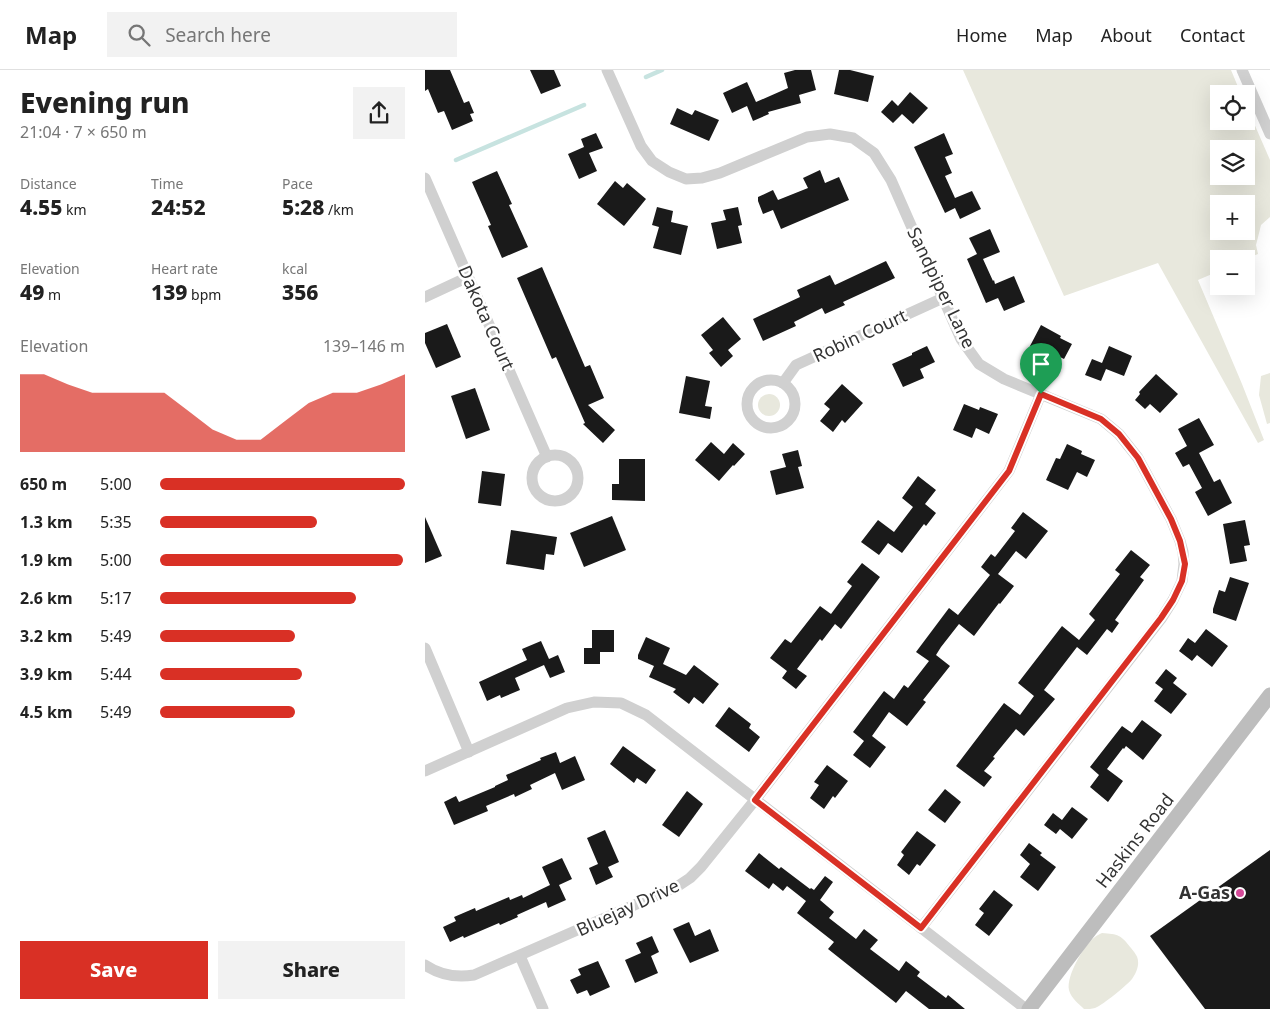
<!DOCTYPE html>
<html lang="en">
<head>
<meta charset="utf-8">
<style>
  :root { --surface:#fff; --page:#f2f2f2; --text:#222; --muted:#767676; --line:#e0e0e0; --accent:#d93025 }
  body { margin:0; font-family:"Noto Sans",sans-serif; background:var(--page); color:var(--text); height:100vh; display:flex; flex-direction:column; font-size:19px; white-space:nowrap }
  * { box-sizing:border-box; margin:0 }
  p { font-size:16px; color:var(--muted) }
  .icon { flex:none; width:28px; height:28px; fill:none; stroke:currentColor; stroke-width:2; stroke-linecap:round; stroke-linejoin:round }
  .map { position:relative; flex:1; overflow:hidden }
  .side { display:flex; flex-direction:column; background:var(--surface); width:425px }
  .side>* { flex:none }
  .controls { position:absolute; left:785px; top:15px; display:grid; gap:10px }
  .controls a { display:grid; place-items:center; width:45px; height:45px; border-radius:0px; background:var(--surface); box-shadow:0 5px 20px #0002; font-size:25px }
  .pin { position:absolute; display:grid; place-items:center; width:42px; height:42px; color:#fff; margin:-51px -21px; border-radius:50% 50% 50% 0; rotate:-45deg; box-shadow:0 0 5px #0007 }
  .pin .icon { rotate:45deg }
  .round { display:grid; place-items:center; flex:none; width:52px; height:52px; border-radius:0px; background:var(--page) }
  .overview { display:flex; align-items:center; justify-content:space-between; height:85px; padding:0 20px }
  h1 { font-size:28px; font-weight:800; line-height:38px }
  .stats { display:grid; grid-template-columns:repeat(3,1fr); gap:8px; height:85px; padding:5px 20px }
  .stats div { display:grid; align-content:center }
  .stats b { font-size:21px; font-weight:800 }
  .stats small { font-size:14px; font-weight:400 }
  .stats p { font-size:14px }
  .chart { height:140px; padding:10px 20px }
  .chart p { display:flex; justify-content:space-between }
  .chart svg { width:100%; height:90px; margin-top:5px; fill:var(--accent); opacity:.7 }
  .button { display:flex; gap:10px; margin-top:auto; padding:10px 20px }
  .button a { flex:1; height:58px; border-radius:0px; background:var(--accent); color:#fff; font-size:20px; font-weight:800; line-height:58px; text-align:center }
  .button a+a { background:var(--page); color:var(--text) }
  ul { padding:0 20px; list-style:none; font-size:16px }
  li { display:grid; grid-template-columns:80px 60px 1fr; align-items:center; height:38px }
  li i { height:12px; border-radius:6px; background:var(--accent) }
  header { display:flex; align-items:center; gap:30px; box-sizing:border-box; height:70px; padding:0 25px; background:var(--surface); border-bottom:1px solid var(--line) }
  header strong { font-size:24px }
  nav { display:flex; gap:28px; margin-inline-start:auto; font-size:18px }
  .search { width:350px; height:45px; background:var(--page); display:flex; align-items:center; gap:12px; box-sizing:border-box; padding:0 18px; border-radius:0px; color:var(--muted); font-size:19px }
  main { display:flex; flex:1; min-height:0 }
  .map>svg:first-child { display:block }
</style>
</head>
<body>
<header>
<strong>Map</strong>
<div class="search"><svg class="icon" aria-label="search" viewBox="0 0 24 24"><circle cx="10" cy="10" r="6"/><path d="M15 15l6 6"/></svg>Search here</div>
<nav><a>Home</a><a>Map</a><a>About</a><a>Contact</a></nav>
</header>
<main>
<section class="side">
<div class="overview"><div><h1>Evening run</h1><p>21:04 · 7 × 650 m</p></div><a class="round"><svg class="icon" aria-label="share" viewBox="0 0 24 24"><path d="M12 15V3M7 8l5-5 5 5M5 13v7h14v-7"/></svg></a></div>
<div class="stats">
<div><p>Distance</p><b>4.55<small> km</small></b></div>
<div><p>Time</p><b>24:52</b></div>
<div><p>Pace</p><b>5:28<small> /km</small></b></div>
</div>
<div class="stats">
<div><p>Elevation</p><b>49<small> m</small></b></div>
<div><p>Heart rate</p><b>139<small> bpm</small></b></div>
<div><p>kcal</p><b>356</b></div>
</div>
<div class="chart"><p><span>Elevation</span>139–146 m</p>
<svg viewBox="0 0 160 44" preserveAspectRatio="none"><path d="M0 44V6L10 6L20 11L30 15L40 15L50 15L60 15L70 24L80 33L90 38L100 38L110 29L120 20L130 15L140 15L150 11L160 6V44z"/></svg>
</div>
<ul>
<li><b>650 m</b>5:00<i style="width:100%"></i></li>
<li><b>1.3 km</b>5:35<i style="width:64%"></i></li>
<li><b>1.9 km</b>5:00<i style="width:99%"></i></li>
<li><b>2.6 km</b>5:17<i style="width:80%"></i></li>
<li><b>3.2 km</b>5:49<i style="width:55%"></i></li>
<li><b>3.9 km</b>5:44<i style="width:58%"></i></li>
<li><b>4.5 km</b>5:49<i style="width:55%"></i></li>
</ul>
<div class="button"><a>Save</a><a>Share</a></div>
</section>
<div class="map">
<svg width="845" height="939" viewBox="0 0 845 939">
  <rect width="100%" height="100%" fill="#fff"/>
  <g fill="#e8e8dd" fill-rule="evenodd">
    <path d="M538 0H806L816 24H794V51H821V35L845 90V147L836 155 831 175 833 184 821 189H794V201L773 210 817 314 839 370 833 373 733 193 639 226ZM794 79H821V106H794ZM794 134H821V161H794Z"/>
    <path d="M845 303V353L842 354 834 325 836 306Z"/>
    <circle cx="344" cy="335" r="11"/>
    <path d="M677 863C693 864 696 865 706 878 709 882 713 886 713 891 714 897 710 905 707 909 701 916 678 935 670 938 667 939 663 939 659 939 654 934 646 928 644 920 641 906 659 875 670 867 672 865 675 864 677 863Z"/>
  </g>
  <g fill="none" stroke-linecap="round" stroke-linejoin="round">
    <g stroke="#c7e3e0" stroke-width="4.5">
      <path d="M221 7 237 0"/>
      <path d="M31 90 159 35"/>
    </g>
  </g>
  <g fill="#1a1a1a">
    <path d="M0 0H25L39 33 44 31 49 43 45 44 48 51 27 60 19 41 13 43 3 19 0 21Z"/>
    <path d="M105 0H129L136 16 116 24Z"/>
    <path d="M370 0H386L391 20 374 25 376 33 343 42 344 44 328 51 322 36 307 43 298 23 322 12 331 32 363 18 359 3Z"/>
    <path d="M414 0H425L449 6 443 32 409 24Z"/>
    <path d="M485 22 503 38 488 54 477 44 468 53 456 42 467 30 473 36Z"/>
    <path d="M252 38 267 45 270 40 294 50 284 71 245 54Z"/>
    <path d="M171 63 178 78 164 83 172 101 154 109 143 84 159 77 156 69Z"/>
    <path d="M519 63 528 84 520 87 527 103 520 106 530 128 547 121 556 139 535 149 530 138 520 143 489 77Z"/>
    <path d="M395 100 400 113 414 107 424 130 356 159 348 140 338 144 333 131V127L348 120 353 130 383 118 378 108Z"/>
    <path d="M72 101 87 134 84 135 103 177 77 188 63 156 66 155 47 112Z"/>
    <path d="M190 111 198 118 202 113 221 129 199 156 172 134Z"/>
    <path d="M232 137 248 141 246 152 263 156 256 185 228 178 234 157 227 155Z"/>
    <path d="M313 137 317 155 313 156 317 173 292 179 286 153 301 150 298 140Z"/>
    <path d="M565 159 575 182 558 189 568 211 569 210 570 214 589 206 600 232 579 241 573 228 561 233 542 189 552 184 544 168Z"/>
    <path d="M461 191 470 208 418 232 420 235 400 244 397 238 369 252 371 256 338 271 328 249 375 227 372 220 405 205 410 215Z"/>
    <path d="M117 197 160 297 165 295 179 328 163 335 190 360 178 373 158 354 160 353 131 287 127 289 92 208Z"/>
    <path d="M298 247 316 269 303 280 308 286 296 297 284 283 288 280 276 265Z"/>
    <path d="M22 254 36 287 11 298 0 273V263Z"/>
    <path d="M616 255 636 266 635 268 647 274 639 289 627 283 626 286 605 276Z"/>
    <path d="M502 276 510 292 495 299 499 308 478 317 467 294 487 285V283Z"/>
    <path d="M684 276 707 286 699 306 681 299 676 311 660 305 667 289 677 293Z"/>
    <path d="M731 304 753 324 735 343 725 334 720 339 710 330 715 324 714 322Z"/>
    <path d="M261 306 285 311 280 336 287 337 285 349 254 343Z"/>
    <path d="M417 314 438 333 420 353 417 350 408 362 395 351 405 339 399 334Z"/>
    <path d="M50 318 65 360 41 369 26 326Z"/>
    <path d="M539 334 554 340 555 337 573 344 564 364 551 358 547 368 528 360Z"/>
    <path d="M774 348 789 375 774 383 789 412 795 409 807 433 783 446 770 422 777 418 764 394 758 397 750 383 762 376 753 359Z"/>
    <path d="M286 372 299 384 308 373 320 384 309 396 308 395 294 411 270 390Z"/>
    <path d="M642 374 657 381 656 384 670 390 662 407 652 402 643 420 621 410 631 388 635 389Z"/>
    <path d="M373 380 377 396 373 397 379 418 351 425 345 401 361 397 357 384Z"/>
    <path d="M194 389H220V431L187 430V414H194Z"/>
    <path d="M57 401 80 404 76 436 53 433Z"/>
    <path d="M493 406 511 420 500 434 511 443 501 456 499 454 477 483 463 473 454 485 436 472 453 450 469 462 488 437 477 428Z"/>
    <path d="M598 442 623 461 601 489 591 481 573 504 589 516 575 534 574 533 549 566 534 554 516 577 511 585 525 596 498 630 501 632 482 656 464 642 447 666 461 677 445 698 428 685 439 671 428 662 459 621 469 629 479 615 483 618 504 591 491 582 524 538 533 545 565 505 556 497 566 484 570 487 590 461 586 458Z"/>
    <path d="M187 446 201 480 159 497 145 463Z"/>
    <path d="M0 447 17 486 0 493Z"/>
    <path d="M820 450 825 475 819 476 822 491 805 494 798 454Z"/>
    <path d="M86 460 132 467 129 485 121 484 119 500 81 494Z"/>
    <path d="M706 480 725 495 715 507 719 510 690 550 694 553 687 563 682 559 662 585 652 577 619 620 630 629 599 666 591 659 568 687 570 688 559 701 567 707 559 717 531 696 579 633 595 645 609 626 593 613 637 556 654 570 670 550 664 544 695 504 690 500Z"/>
    <path d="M437 493 455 507 416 559 410 554 397 571 395 569 372 599 382 606 371 619 357 608 362 601 345 588 360 569 366 573 395 536 406 544 427 516 422 512Z"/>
    <path d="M805 507 824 513 811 551 788 543V539L794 520 800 522Z"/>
    <path d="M781 559 803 576 787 597 772 585 767 591 754 581 763 568 770 573Z"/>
    <path d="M167 560H189V582H175V594H159V578H167Z"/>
    <path d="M221 567 245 578 238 594 261 605 269 595 294 614 278 634 269 627 264 634 248 622 251 619 224 607 229 596 213 589V585Z"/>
    <path d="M116 571 124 589 133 585 140 602 125 608 119 595 90 608 95 620 76 628 75 625 62 631 54 612 102 590 97 579Z"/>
    <path d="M741 599 752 608 748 613 762 624 746 644 729 631 738 619 730 613Z"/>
    <path d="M304 637 326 654 324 658 335 667 324 682 290 656Z"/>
    <path d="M717 650 737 665 718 690 701 676 699 679 698 678 682 699 698 711 683 732 665 717 674 705 665 697 697 656 707 663Z"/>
    <path d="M198 676 231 700 221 714 212 708 209 713 185 694Z"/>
    <path d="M131 682 135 693 150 686 160 710 137 720 130 703 105 715 107 719 90 727 89 724 61 736 63 741 29 755 19 732 31 726 34 732 70 717V716L83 710 81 705 116 690 115 688Z"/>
    <path d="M402 695 423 711 410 728 408 726 399 739 385 728 394 715 389 712Z"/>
    <path d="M520 719 536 732 520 753 503 740Z"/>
    <path d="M262 721 278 734 254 767 237 755Z"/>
    <path d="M647 737 663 749 647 769 635 759 631 764 619 755 628 743 637 750Z"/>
    <path d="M180 760 194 792 183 797 188 807 171 815 164 798 173 794 162 768Z"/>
    <path d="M492 761 511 775 495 796 492 794 484 805 472 795 479 785 476 782Z"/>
    <path d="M604 773 617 783 615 785 631 797 613 821 595 807 605 794 595 785Z"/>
    <path d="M845 780V939H780L725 866Z"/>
    <path d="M334 783 354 799 356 797 385 819 386 818 389 820 400 806 408 812 395 830 409 842 404 848 431 869 439 859 453 870 445 879 474 901 481 891 495 902 492 906 521 928 523 925 540 939H504L481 921 471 933 403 879 409 872 372 843 381 831 362 816 358 821 348 813 344 819 320 801Z"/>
    <path d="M137 788 147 809 134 815 141 830 123 838 121 832 92 845 93 847 75 855 74 853 39 868 38 866 25 872 18 857 31 851 29 847 50 838 51 841 84 827 85 830 97 825 98 828 125 815 117 797Z"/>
    <path d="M569 820 588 835 564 866 550 855 559 843 554 839Z"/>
    <path d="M264 852 270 866 285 859 294 881 265 893 248 859Z"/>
    <path d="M227 866 234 882 226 886 233 903 210 913 200 890 216 883 211 873Z"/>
    <path d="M173 891 185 917 165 926 162 920 152 924 145 910 156 905 153 899Z"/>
  </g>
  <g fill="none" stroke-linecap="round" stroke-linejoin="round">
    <g stroke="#d0d0d0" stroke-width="11">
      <path d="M182 0 216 76 227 91 244 102 261 109 277 108 295 103 382 67 405 64 428 68 449 83 466 110 536 269 554 294 579 309 676 349 694 364 713 388 746 449 755 471 758 482 759 494 757 511 748 530 736 549 496 858"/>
      <path d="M817 0 845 64"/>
      <path d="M0 108 122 387"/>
      <path d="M0 227 43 207"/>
      <circle cx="346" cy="334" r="24"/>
      <path d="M358 313 371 295 518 228"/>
      <circle cx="130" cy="408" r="23"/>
      <path d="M0 578 44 682"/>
      <path d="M0 701 142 638 169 632 196 633 221 645 601 939"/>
      <path d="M95 886 118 939"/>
      <path d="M0 895C15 905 31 908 49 905L253 816 265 808 276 797 330 730 584 401 616 324"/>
    </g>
    <path stroke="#bdbdbd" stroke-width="15" d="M604 939 845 625"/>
  </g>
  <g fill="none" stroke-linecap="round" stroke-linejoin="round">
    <defs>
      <path id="route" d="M616 324 676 349 694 364 713 388 746 449 755 471 760 494 757 511 748 530 736 548 496 858 330 730 584 401Z"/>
    </defs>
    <use href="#route" stroke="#fff" stroke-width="10"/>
    <use href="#route" stroke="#d93025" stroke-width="6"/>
  </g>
  <circle fill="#d54a99" stroke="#fff" stroke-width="2" cx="815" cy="823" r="5"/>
  <g text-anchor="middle" stroke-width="5" stroke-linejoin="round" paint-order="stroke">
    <g font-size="18" fill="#333" stroke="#fff">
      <text transform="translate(516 218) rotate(64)" y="6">Sandpiper Lane</text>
      <text transform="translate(61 248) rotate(66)" y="6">Dakota Court</text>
      <text transform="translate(435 266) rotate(-25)" y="6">Robin Court</text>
      <text transform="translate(710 771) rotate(-52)" y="6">Haskins Road</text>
      <text transform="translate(203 838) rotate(-25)" y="6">Bluejay Drive</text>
    </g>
    <g font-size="18" font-weight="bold" fill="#333" stroke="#fff" text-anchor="end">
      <text x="805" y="829">A-Gas</text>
    </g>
  </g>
</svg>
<div class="controls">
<a><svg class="icon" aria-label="locate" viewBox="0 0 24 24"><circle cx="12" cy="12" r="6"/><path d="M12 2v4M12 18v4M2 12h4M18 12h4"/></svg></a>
<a><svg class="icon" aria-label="layers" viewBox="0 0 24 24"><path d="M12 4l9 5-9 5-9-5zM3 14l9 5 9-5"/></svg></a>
<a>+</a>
<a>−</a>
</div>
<div class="pin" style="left:616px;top:324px;background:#1e9e55"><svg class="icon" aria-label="arrive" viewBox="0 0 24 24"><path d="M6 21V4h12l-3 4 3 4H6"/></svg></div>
</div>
</main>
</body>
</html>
